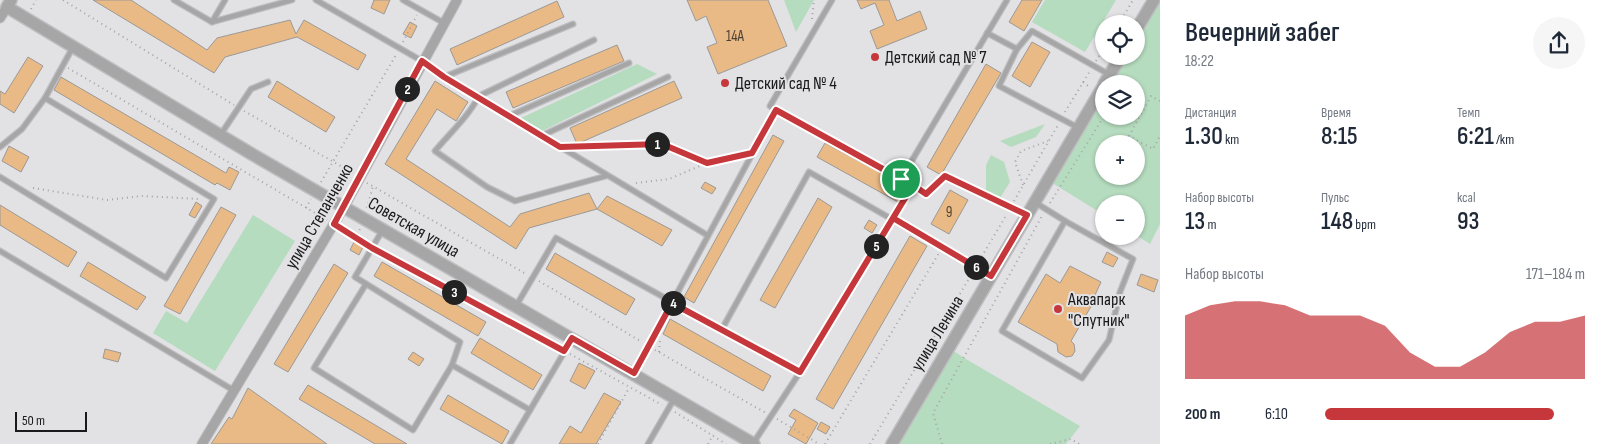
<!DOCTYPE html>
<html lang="ru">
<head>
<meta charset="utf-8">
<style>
  :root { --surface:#fff; --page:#f6f6f7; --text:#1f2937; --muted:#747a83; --accent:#c6373b }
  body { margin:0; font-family:"Sofia Sans Condensed",sans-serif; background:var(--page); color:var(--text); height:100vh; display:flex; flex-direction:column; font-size:19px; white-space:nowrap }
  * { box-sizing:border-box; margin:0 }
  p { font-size:16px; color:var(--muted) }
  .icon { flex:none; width:28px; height:28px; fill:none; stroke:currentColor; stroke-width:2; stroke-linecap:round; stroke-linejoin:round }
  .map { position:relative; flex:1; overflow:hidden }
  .panel { display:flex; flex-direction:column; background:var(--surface); width:450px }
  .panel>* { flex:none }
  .buttons { position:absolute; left:1095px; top:15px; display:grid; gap:10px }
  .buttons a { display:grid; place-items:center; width:50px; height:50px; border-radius:50%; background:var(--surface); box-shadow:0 1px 4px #0004; font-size:25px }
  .scale { position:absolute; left:15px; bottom:12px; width:72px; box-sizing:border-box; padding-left:5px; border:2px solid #1a1a1b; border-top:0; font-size:14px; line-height:18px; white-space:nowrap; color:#1a1a1b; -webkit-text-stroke:4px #e2e1e4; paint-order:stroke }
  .pin { position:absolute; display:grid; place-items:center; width:42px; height:42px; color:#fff; margin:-21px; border:2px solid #fff; border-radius:50%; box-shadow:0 1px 5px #0007 }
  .km { position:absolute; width:25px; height:25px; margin:-12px; border-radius:50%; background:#222; color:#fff; font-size:14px; line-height:25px; text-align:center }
  .round { display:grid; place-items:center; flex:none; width:52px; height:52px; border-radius:26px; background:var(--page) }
  .overview { display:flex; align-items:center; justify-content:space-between; height:85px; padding:0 25px }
  h1 { font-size:28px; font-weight:600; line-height:38px }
  .figures { display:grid; grid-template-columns:repeat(3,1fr); gap:8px; height:85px; padding:5px 25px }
  .figures div { display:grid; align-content:center }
  .figures b { font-size:25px; font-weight:600 }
  .figures small { font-size:14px; font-weight:400 }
  .figures p { font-size:14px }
  .chart { height:140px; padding:10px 25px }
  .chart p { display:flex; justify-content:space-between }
  .chart svg { width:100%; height:90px; margin-top:5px; fill:var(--accent); opacity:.7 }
  ul { padding:0 25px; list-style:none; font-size:16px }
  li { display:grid; grid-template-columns:80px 60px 1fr; align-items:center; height:38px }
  li i { height:12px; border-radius:6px; background:var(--accent) }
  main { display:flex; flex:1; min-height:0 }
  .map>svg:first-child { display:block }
</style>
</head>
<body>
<main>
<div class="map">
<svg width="1160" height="444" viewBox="0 0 1160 444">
  <rect width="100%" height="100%" fill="#e2e1e4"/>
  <g fill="#b5dcbe" fill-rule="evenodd">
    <path d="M784 0H814L796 32Z"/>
    <path d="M1045 0H1116L1085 52 1032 22Z"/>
    <path d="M1154 0H1160V224L1150 244 1136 235V204H1104V215L1046 179 1104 86V116H1136V84H1105L1121 56H1136V30ZM1104 144H1136V176H1104Z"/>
    <path d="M637 64 657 74 542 131 521 118Z"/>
    <path d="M1045 124 1036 137 1011 147 1000 141Z"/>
    <path d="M991 155 1004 162 1010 182 998 201 986 194V165Z"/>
    <path d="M253 215 295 241 215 371 153 333 166 311 187 323Z"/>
    <path d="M949 348 966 359 1080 426 1066 444H896Z"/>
  </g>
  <g fill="#eaba86" stroke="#9b9996">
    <path d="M93 0H131L207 50 217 38 290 20 296 34 304 20 366 55 358 70 297 37 225 57 214 73Z"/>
    <path d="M374 0H390L384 14 371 8Z"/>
    <path d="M687 0H768L787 46 718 74 707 47 717 43 706 16 696 21Z"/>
    <path d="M857 0H889L897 21 920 11 927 29 877 49 870 31 884 25 875 3 861 9Z"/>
    <path d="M1022 0H1042L1024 31 1009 22Z"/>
    <path d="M557 1 564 17 457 65 450 49Z"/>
    <path d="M410 22 417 26 411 38 403 34Z"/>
    <path d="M1032 42 1050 52 1030 87 1012 76Z"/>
    <path d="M617 45 624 61 513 108 506 92Z"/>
    <path d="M28 57 43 66 14 113 0 104V91L5 94Z"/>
    <path d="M986 64 1001 73 941 175 927 167Z"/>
    <path d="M61 77 226 173 229 167 239 172 230 190 217 183 215 185 54 90Z"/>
    <path d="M277 81 335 117 326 132 268 97Z"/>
    <path d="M435 81 468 102 456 121 437 109 406 159 510 227 520 214 589 193 597 209 607 196 672 230 662 246 597 209 529 228 516 249 385 164Z"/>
    <path d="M674 81 682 98 577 144 570 128Z"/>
    <path d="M773 135 784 141 694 303 684 297Z"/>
    <path d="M825 143 907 187 898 202 817 157Z"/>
    <path d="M9 146 29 157 21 172 2 161Z"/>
    <path d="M705 182 716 188 712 194 701 188Z"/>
    <path d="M950 190 968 200 949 234 931 224Z"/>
    <path d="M818 198 832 207 775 308 760 300Z"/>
    <path d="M196 202 202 206 195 218 189 215Z"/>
    <path d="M0 205 77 252 68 267 0 225Z"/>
    <path d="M221 207 236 215 180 314 164 306Z"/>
    <path d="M869 220 877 225 872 233 864 228Z"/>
    <path d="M910 236 927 246 833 409 816 399Z"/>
    <path d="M354 242 363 247 359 255 350 250Z"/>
    <path d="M1107 252 1118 258 1113 267 1102 262Z"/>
    <path d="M555 253 635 299 626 315 546 269Z"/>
    <path d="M88 262 146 297 137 310 80 276Z"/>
    <path d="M382 262 486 322 478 336 374 276Z"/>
    <path d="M334 264 348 273 288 372 274 364Z"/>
    <path d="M1070 266 1101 282 1095 295 1097 296 1071 341 1074 344 1075 351 1072 356 1066 357 1058 352 1057 344 1018 322 1046 274 1060 283Z"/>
    <path d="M1141 274 1158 280 1154 292 1137 285Z"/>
    <path d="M670 319 771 376 763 391 663 334Z"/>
    <path d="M480 338 542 375 533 390 471 353Z"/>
    <path d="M105 349 121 353 118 362 103 358Z"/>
    <path d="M413 352 424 359 419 366 408 359Z"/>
    <path d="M579 363 595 371 585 389 570 381Z"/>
    <path d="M308 385 407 444H375L299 399Z"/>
    <path d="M248 388 327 444H211L229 417 232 419Z"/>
    <path d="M604 393 621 402 596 444H559L570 426 581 433Z"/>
    <path d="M448 395 509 431 502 444 440 409Z"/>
    <path d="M794 409 818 423 806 444 788 434 796 420 789 416Z"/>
    <path d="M821 422 830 427 826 434 817 429Z"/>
  </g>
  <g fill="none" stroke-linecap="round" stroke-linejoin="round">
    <defs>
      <g id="service">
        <path d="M174 0 212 22 225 0"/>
        <path d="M316 0 422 61 444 77 707 235"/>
        <path d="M403 0 444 23"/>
        <path d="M212 22 292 0"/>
        <path d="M987 33 1017 49"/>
        <path d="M594 40 479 96C468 117 450 133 435 151L487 187 515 201 606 176"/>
        <path d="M444 77 573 24"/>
        <path d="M776 110 913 185"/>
        <path d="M509 116 629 63"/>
        <path d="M1077 127 999 86 1017 49 1032 31 1110 75"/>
        <path d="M221 134 251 89 268 82"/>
        <path d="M541 136 668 77"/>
        <path d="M0 147 22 129 45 98 73 47"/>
        <path d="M0 177 166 278 214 199 45 98"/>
        <path d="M901 179 1007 0"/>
        <path d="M1036 203 1065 221"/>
        <path d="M1065 221 1133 259 1120 292 1109 340 1082 378 1002 331Z"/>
        <path d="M382 231 355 277 460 342 452 365 530 410"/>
        <path d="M0 251 233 390"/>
        <path d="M366 284 314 368 413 430 452 365"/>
        <path d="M516 306 556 238 800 372 754 442"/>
        <path d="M722 329 809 172 990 275"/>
        <path d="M800 372 913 185 926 194 945 177 1026 214"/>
        <path d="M634 373 776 110 770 106 832 0"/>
        <path d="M510 444 572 339"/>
        <path d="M648 444 674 399"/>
      </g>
      <g id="minor">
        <path d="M0 18 7 7"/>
        <path d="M202 444 344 207 457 0"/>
      </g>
      <g id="tertiary">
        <path d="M11 0 7 7 250 153 754 444"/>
        <path d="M1136 30 1154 0"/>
        <path d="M1104 84 1121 56"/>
        <path d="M892 444 1104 85"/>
      </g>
    </defs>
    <use href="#service" stroke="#bebdc0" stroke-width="7"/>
    <use href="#minor" stroke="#bebdc0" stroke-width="11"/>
    <use href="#tertiary" stroke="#bebdc0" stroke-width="14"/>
    <g stroke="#a4a4a6" stroke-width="2" stroke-dasharray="1 4" stroke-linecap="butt">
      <path d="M63 0 234 105"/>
      <path d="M31 9 36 0"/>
      <path d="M812 19 814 0"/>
      <path d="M1119 24 1133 0"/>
      <path d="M403 42 417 15"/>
      <path d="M1096 61 1104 48"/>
      <path d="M68 68 327 220"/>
      <path d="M1083 82 1091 88"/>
      <path d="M1160 101 1151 96 1129 136 1153 149 1160 136"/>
      <path d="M244 111 353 173"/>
      <path d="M1065 112 1090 71"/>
      <path d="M574 146 662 144 707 163 744 155"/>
      <path d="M321 182 396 55"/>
      <path d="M367 183 526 274"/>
      <path d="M636 183 669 179 707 163"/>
      <path d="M1023 185 1015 162 1021 151 1048 141"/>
      <path d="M33 188 107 200 142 196 199 199"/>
      <path d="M1014 201 1058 125"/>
      <path d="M1050 203 1104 116"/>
      <path d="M306 208 311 199"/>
      <path d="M367 208 373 186"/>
      <path d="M342 230 365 245"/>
      <path d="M355 239 360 229"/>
      <path d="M378 252 559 348"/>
      <path d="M979 261 1007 214"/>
      <path d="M539 281 642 342"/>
      <path d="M655 350 766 413"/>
      <path d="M659 352 660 341"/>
      <path d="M570 354 662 405"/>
      <path d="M675 412 726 444"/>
      <path d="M777 419 819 444"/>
      <path d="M598 444 629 388"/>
      <path d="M708 444 713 435"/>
      <path d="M825 444 939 253"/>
      <path d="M870 444 973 272"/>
      <path d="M942 444 933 413 1042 216"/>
      <path d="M1050 444 1071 439 1079 444"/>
    </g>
    <use href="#service" stroke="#a6a6a7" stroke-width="4.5"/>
    <use href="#minor" stroke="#a6a6a7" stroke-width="9"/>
    <use href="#tertiary" stroke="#a6a6a7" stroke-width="11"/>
  </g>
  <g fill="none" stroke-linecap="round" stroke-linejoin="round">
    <defs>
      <path id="route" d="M901 179 776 110 752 153 707 163 662 144 560 147 444 77 422 61 334 224 372 248 564 351 572 338 634 373 672 303 800 372 913 185 926 194 945 176 1027 215 991 276 893 218 913 185 901 179"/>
    </defs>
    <use href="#route" stroke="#fff" stroke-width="10"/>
    <use href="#route" stroke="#c6373b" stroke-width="6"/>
  </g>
  <g fill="#c6373b" stroke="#e2e1e4" stroke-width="2">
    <circle cx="875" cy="57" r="5"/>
    <circle cx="725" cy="83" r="5"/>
    <circle cx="1058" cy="309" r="5"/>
  </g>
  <g text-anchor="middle" stroke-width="4" stroke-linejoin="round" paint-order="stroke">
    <g font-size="15" fill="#4e4236">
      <text x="735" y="41">14А</text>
      <text x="949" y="217">9</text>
    </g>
    <g font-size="18" fill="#1a1a1b" stroke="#e2e1e4" text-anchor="start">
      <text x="885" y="63">Детский сад № 7</text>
      <text x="735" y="89">Детский сад № 4</text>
      <text x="1068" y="305">Аквапарк<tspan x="1068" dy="21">"Спутник"</tspan></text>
    </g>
    <g font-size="18" fill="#1a1a1b" stroke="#e2e1e4">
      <text transform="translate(319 216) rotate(-60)" y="6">улица Степанченко</text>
      <text transform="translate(414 227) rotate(30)" y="6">Советская улица</text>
      <text transform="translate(937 333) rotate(-59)" y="6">улица Ленина</text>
    </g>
  </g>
</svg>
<div class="buttons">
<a><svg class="icon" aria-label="locate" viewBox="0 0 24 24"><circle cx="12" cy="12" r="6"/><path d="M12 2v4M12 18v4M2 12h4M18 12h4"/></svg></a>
<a><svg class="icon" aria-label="layers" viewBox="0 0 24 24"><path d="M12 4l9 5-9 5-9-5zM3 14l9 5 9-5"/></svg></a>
<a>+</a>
<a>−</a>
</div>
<div class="scale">50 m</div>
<div class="pin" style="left:901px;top:179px;background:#1e9e55"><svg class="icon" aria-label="arrive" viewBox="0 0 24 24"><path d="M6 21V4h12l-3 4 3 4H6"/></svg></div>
<b class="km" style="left:657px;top:144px">1</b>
<b class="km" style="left:407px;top:89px">2</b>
<b class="km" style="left:454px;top:292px">3</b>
<b class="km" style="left:673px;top:303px">4</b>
<b class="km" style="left:876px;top:246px">5</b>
<b class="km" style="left:976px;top:267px">6</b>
</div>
<section class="panel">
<div class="overview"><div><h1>Вечерний забег</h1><p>18:22</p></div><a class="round"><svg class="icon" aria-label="share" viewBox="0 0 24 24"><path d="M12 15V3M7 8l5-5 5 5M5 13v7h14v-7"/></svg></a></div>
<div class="figures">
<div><p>Дистанция</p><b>1.30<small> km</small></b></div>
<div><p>Время</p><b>8:15</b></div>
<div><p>Темп</p><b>6:21<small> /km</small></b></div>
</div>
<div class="figures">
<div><p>Набор высоты</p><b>13<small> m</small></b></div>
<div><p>Пульс</p><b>148<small> bpm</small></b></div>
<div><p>kcal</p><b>93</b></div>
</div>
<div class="chart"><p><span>Набор высоты</span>171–184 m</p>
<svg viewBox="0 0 160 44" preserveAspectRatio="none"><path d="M0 44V13L10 8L20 6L30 6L40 8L50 13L60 13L70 13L80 18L90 31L100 38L110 38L120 31L130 21L140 16L150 16L160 13V44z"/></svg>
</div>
<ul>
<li><b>200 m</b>6:10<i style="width:88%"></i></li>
</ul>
</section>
</main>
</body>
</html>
